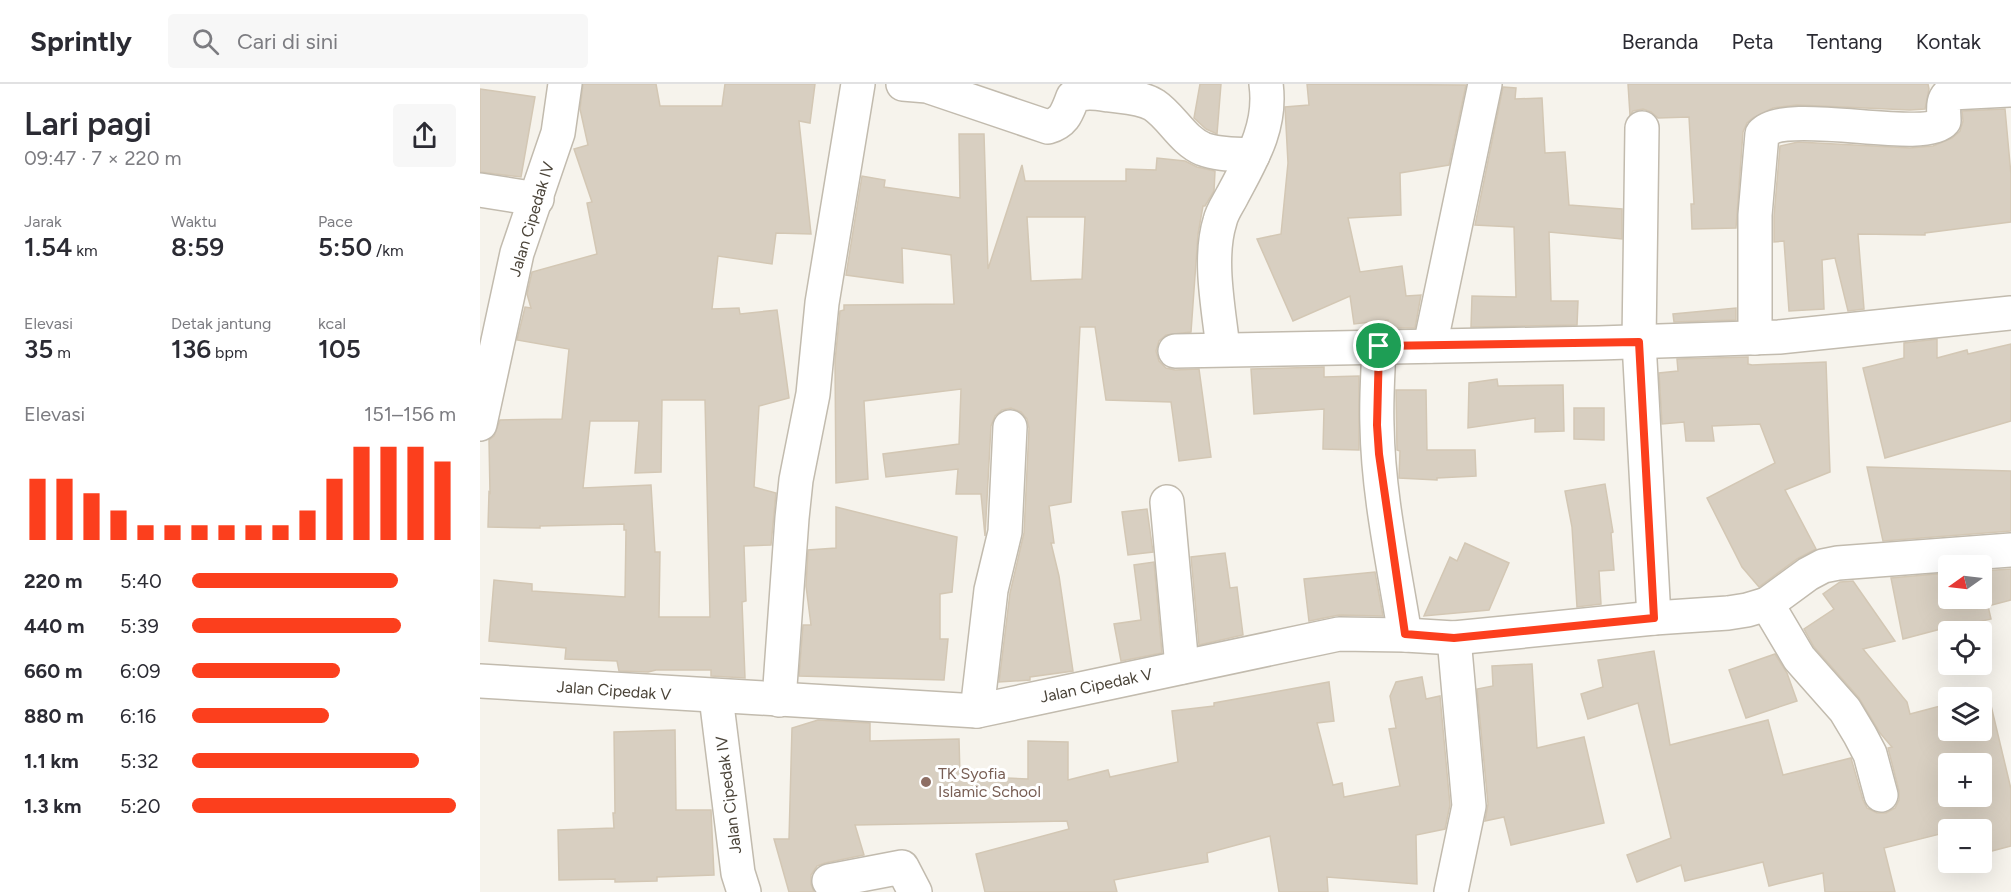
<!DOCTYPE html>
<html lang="id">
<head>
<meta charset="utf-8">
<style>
  :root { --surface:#fff; --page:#f7f7f7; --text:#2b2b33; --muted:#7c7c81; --line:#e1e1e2; --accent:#fc3f1d }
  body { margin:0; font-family:Figtree,sans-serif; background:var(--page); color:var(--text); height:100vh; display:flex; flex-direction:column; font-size:22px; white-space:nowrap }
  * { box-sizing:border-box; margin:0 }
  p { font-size:20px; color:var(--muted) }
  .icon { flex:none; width:33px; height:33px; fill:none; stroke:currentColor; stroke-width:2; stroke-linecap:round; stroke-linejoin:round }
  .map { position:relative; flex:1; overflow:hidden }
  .panel { display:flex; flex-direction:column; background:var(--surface); width:480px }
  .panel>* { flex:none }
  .needle { width:39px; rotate:256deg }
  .fabs { position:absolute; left:1458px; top:471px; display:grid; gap:12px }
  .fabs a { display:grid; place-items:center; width:54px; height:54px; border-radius:6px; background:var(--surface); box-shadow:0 6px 24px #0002; font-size:30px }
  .pin { position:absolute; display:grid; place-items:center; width:51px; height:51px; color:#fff; margin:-26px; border:3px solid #fff; border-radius:50%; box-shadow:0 2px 6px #0007 }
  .round { display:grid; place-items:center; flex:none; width:63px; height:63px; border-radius:6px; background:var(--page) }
  .headline { display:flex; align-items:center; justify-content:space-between; height:102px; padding:0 24px }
  h1 { font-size:33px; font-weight:600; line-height:45px }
  .stats { display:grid; grid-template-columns:repeat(3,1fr); gap:9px; height:102px; padding:6px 24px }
  .stats div { display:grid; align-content:center }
  .stats b { font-size:26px; font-weight:600 }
  .stats small { font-size:16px; font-weight:400 }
  .stats p { font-size:16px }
  .chart { height:168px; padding:12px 24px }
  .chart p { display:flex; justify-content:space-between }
  .chart svg { width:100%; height:108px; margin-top:6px; stroke:var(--accent); stroke-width:6 }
  ul { padding:0 24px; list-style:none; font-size:20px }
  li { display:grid; grid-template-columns:96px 72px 1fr; align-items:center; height:45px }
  li i { height:15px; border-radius:8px; background:var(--accent) }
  header { display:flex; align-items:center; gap:36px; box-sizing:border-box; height:84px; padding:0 30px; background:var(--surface); border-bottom:2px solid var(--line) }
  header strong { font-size:28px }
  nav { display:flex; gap:33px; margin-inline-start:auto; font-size:21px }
  .search { width:420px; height:54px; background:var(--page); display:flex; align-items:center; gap:15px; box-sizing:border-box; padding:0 21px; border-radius:6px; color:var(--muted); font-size:22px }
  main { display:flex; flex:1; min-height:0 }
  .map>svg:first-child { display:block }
</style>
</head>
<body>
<header>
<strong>Sprintly</strong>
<div class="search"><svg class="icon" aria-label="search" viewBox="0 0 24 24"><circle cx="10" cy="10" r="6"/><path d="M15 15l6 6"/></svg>Cari di sini</div>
<nav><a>Beranda</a><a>Peta</a><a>Tentang</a><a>Kontak</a></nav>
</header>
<main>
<section class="panel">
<div class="headline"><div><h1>Lari pagi</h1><p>09:47 · 7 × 220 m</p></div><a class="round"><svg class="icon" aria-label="share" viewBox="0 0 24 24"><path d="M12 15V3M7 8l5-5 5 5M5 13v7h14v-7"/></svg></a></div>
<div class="stats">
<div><p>Jarak</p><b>1.54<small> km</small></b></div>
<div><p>Waktu</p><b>8:59</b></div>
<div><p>Pace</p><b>5:50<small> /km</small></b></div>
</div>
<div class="stats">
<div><p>Elevasi</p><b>35<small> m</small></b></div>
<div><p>Detak jantung</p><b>136<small> bpm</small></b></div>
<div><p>kcal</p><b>105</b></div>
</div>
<div class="chart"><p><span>Elevasi</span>151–156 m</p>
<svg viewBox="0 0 160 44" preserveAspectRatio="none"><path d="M5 44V19M15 44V19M25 44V25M35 44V32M45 44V38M55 44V38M65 44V38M75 44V38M85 44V38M95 44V38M105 44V32M115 44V19M125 44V6M135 44V6M145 44V6M155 44V12"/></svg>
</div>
<ul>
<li><b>220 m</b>5:40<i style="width:78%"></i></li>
<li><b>440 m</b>5:39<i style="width:79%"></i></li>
<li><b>660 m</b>6:09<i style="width:56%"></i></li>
<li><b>880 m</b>6:16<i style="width:52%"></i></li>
<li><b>1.1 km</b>5:32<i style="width:86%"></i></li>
<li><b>1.3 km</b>5:20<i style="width:100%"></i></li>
</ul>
</section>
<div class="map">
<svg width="1531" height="808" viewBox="0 0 1531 808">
  <rect width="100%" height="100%" fill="#f6f3ec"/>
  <g fill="#d8cfc1" stroke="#d3c7b4" stroke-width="1.5" fill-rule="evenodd">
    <path d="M103 0H176L180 22H242L245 0H335L330 39 319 37 331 150 296 149 292 180 238 172 232 225 259 224 260 230 297 226 309 314 279 322 274 403 296 409 291 461 264 462 266 517 262 518 265 594 231 592V586H176L168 588 139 587 137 577 85 575 86 564 9 557 14 496 52 500V507L145 513 146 446H144V440L60 442V444L8 443 9 408 10 409 9 356 14 352 20 336 82 335 89 265 37 256 45 223 51 224 47 210 52 188 117 170 107 119 112 118 94 65 108 61 100 25ZM182 316H225L230 533H179L180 468H175L171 401 103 404 110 337H159L155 389 181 388Z"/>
    <path d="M720 0H741L737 50 726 45 714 34Z"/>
    <path d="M827 0 986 1 969 81 920 89 921 131 868 134 880 188 922 182 926 212 941 211 935 244H908V236L874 240 870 212 813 237 777 155 801 150 808 79 805 23 829 21Z"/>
    <path d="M1148 0H1448L1449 5 1445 25 1430 26 1317 21 1293 24 1273 34 1267 39 1263 48 1256 144 1212 145 1211 120H1214L1209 33 1178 34 1171 28 1163 25 1153 27 1150 31Z"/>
    <path d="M1023 3 1036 4 1035 15 1062 14 1065 69 1085 68 1089 121 1142 125V155L1069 148 1071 217H1098L1097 241 991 243 992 212 1036 213 1034 143 995 141Z"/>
    <path d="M0 5 55 13 41 93 0 88Z"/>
    <path d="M1525 25 1531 91V138L1445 149V151L1378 150 1384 225 1368 227 1355 174 1342 176 1344 225 1309 227 1304 157 1294 158V132L1300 62 1318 58 1430 64 1453 62 1472 54 1480 47 1483 37 1482 27Z"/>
    <path d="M479 50H504L508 185 542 81 545 97H646V85L676 86 677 74 705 77 717 83 735 87 734 107 725 122H723L718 150 711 248 686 251 679 257 676 267 679 277 686 284 695 286 719 285 731 373 699 377 691 318 626 316 615 243H600L591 418 569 422 574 459H571L579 492 593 587 550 593V596L519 598 530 509 544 449 549 344 547 335 541 328 531 324 522 326 515 332 511 342 505 452 501 410H476L478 385 406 393 403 370 479 360 481 305 384 317 388 395 356 399 355 277 360 227 364 226V221L474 220 471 171 422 164 423 199 366 191 382 92 405 96 404 103 480 114ZM547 133H605L602 195 551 197Z"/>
    <path d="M1256 224V236L1194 238 1193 230Z"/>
    <path d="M1457 255V274L1487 266 1488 270 1531 260V337L1405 374 1383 284 1424 274V259Z"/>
    <path d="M1268 273V280L1272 281 1346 278 1350 388 1305 406 1336 465 1317 475 1279 503 1262 483 1227 414 1295 379 1280 340 1232 342 1234 357H1206L1204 338 1182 340 1179 289 1198 287 1197 275Z"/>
    <path d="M844 283V293L879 292V366L843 365 844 325 774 330 771 285Z"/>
    <path d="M1017 295 1018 302 1083 301 1084 347 1055 348V334L988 344 989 299Z"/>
    <path d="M916 306H946L947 366H995L996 392 957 394V396L919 394 920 367 917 366Z"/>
    <path d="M1094 324H1124V356L1094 355Z"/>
    <path d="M1387 383 1531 387V447L1403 457Z"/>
    <path d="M1125 400 1133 448 1131 449 1134 486 1119 487 1121 520 1097 523 1092 443 1085 407Z"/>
    <path d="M356 423 477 453 472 508 460 510V555H468L464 596 319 592 323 541H331L326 502 328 466 356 464Z"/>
    <path d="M667 425 673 468 648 471 642 428Z"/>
    <path d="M985 459 1029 479 1009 526 944 532 970 473 977 477Z"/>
    <path d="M745 469 750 504 757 503 763 551 719 561 711 473Z"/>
    <path d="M674 478 682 569 641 577 634 540 661 536 654 481Z"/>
    <path d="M1531 485V516L1508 522 1511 535 1477 543 1476 541 1423 555 1411 494 1468 489V514H1502V487Z"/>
    <path d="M895 488 903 532 859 531 829 537 824 495Z"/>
    <path d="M1373 497 1415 557 1383 565 1427 618 1430 630 1468 620V646H1502V614H1492L1508 609 1531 705V762L1508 768 1501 739 1468 746V748L1404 764 1415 808H1345L1343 789 1289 802 1283 778 1205 797 1201 781 1157 798 1147 771 1191 754 1158 619 1108 635 1101 610 1123 603 1118 576 1174 567 1190 661 1288 636 1303 691 1371 674 1383 716 1387 724 1397 729H1406L1415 724 1419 716V707L1408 664 1412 663 1400 649 1379 614 1334 563 1324 545 1354 525 1343 510 1360 498ZM1468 680H1502V712H1468Z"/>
    <path d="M1295 570 1307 589 1317 617 1266 634 1249 586Z"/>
    <path d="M1052 580 1057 664 1104 653 1124 739 1031 761 1024 733 1005 737 1008 720 997 605 1013 602 1012 582Z"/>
    <path d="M942 593 946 615 960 612 970 721 965 745 936 751 937 800 847 793 848 808H799L790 752 727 769 728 778 634 796 637 808H505L496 770 589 745 587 737 375 741 384 771 345 779 337 782 331 791V800L334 808H309L294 755H309L312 644 338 636 390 639V657L479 655 480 692 548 695V657L588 658V696L628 686 630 693 698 678 692 627 734 622V619L849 598 854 637 837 639 853 701 862 699 864 713 920 702 909 645 916 644 910 612 916 598Z"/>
    <path d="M195 646 196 726H231L234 791 177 793V797L135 798V795L79 796 78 746 134 744 133 729H135L134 648Z"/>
  </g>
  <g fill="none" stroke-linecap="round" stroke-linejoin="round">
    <defs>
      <g id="street">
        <path d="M423 0 447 2 568 43C585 38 587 28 593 13 605 7 615 9 629 11 644 13 661 13 674 21 692 33 702 56 723 65 738 71 757 70 773 71"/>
        <path d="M1162 44 1159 258 1174 534"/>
        <path d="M0 106 57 115"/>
        <path d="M1275 254V131L1282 50C1305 22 1444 61 1464 37 1464 27 1461 15 1471 9L1529 6"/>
        <path d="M950 262 1005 0"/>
        <path d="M899 263C898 289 896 315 897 341 898 411 914 482 925 551"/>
        <path d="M743 265C739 226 728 175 740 137 742 128 748 120 752 112 771 76 792 43 786 0"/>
        <path d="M695 267 1119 259 1299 253 1531 229"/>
        <path d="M0 340 37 169 78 49 85 0"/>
        <path d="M687 418 702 583"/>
        <path d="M1287 520 1319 574 1365 626 1380 651 1390 670 1401 711"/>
        <path d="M0 597 497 627 859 550 925 551 974 554 1174 534 1248 529 1267 526 1287 520 1328 490 1343 482 1358 479 1531 466"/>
        <path d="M236 613 258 789 264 808"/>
        <path d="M299 616 312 434 316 396 333 310 342 219 378 0"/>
        <path d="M497 627 511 506 525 448 530 343"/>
        <path d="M349 797 422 783 435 808"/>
        <path d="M971 808 989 722 974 554"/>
      </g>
    </defs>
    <use href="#street" stroke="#c2bbae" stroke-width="36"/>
    <use href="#street" stroke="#fff" stroke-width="33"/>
  </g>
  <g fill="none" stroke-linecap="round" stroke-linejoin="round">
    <defs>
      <path id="route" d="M1159 258 1174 534 974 554 925 550 899 370 897 341 899 262Z"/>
    </defs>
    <use href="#route" stroke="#fff" stroke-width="12"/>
    <use href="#route" stroke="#fc3f1d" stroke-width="8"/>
  </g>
  <circle fill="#8d6e63" stroke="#fff" stroke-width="2" cx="446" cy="698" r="6"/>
  <g text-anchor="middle" stroke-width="6" stroke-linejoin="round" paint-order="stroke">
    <g font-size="16" fill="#4b4439" stroke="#fff">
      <text transform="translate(51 135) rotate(-73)" y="6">Jalan Cipedak IV</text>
      <text transform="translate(616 601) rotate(-12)" y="6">Jalan Cipedak V</text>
      <text transform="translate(134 606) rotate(4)" y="6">Jalan Cipedak V</text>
      <text transform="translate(248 711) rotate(-97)" y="6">Jalan Cipedak IV</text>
    </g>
    <g font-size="16" fill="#785e54" stroke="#fff" text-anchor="start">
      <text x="458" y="695">TK Syofia<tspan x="458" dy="18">Islamic School</tspan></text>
    </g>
  </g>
</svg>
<div class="fabs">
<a><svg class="needle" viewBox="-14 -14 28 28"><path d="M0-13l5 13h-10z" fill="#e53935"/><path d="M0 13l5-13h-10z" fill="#7c7c81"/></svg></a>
<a><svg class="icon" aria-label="locate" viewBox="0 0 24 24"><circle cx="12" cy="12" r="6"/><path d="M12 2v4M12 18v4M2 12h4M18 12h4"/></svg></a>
<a><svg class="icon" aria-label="layers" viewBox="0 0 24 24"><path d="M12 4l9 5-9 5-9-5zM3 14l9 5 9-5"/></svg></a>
<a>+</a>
<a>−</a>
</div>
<div class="pin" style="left:899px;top:262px;background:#1e9e55"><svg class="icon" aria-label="arrive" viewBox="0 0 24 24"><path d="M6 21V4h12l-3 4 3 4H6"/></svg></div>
</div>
</main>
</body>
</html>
